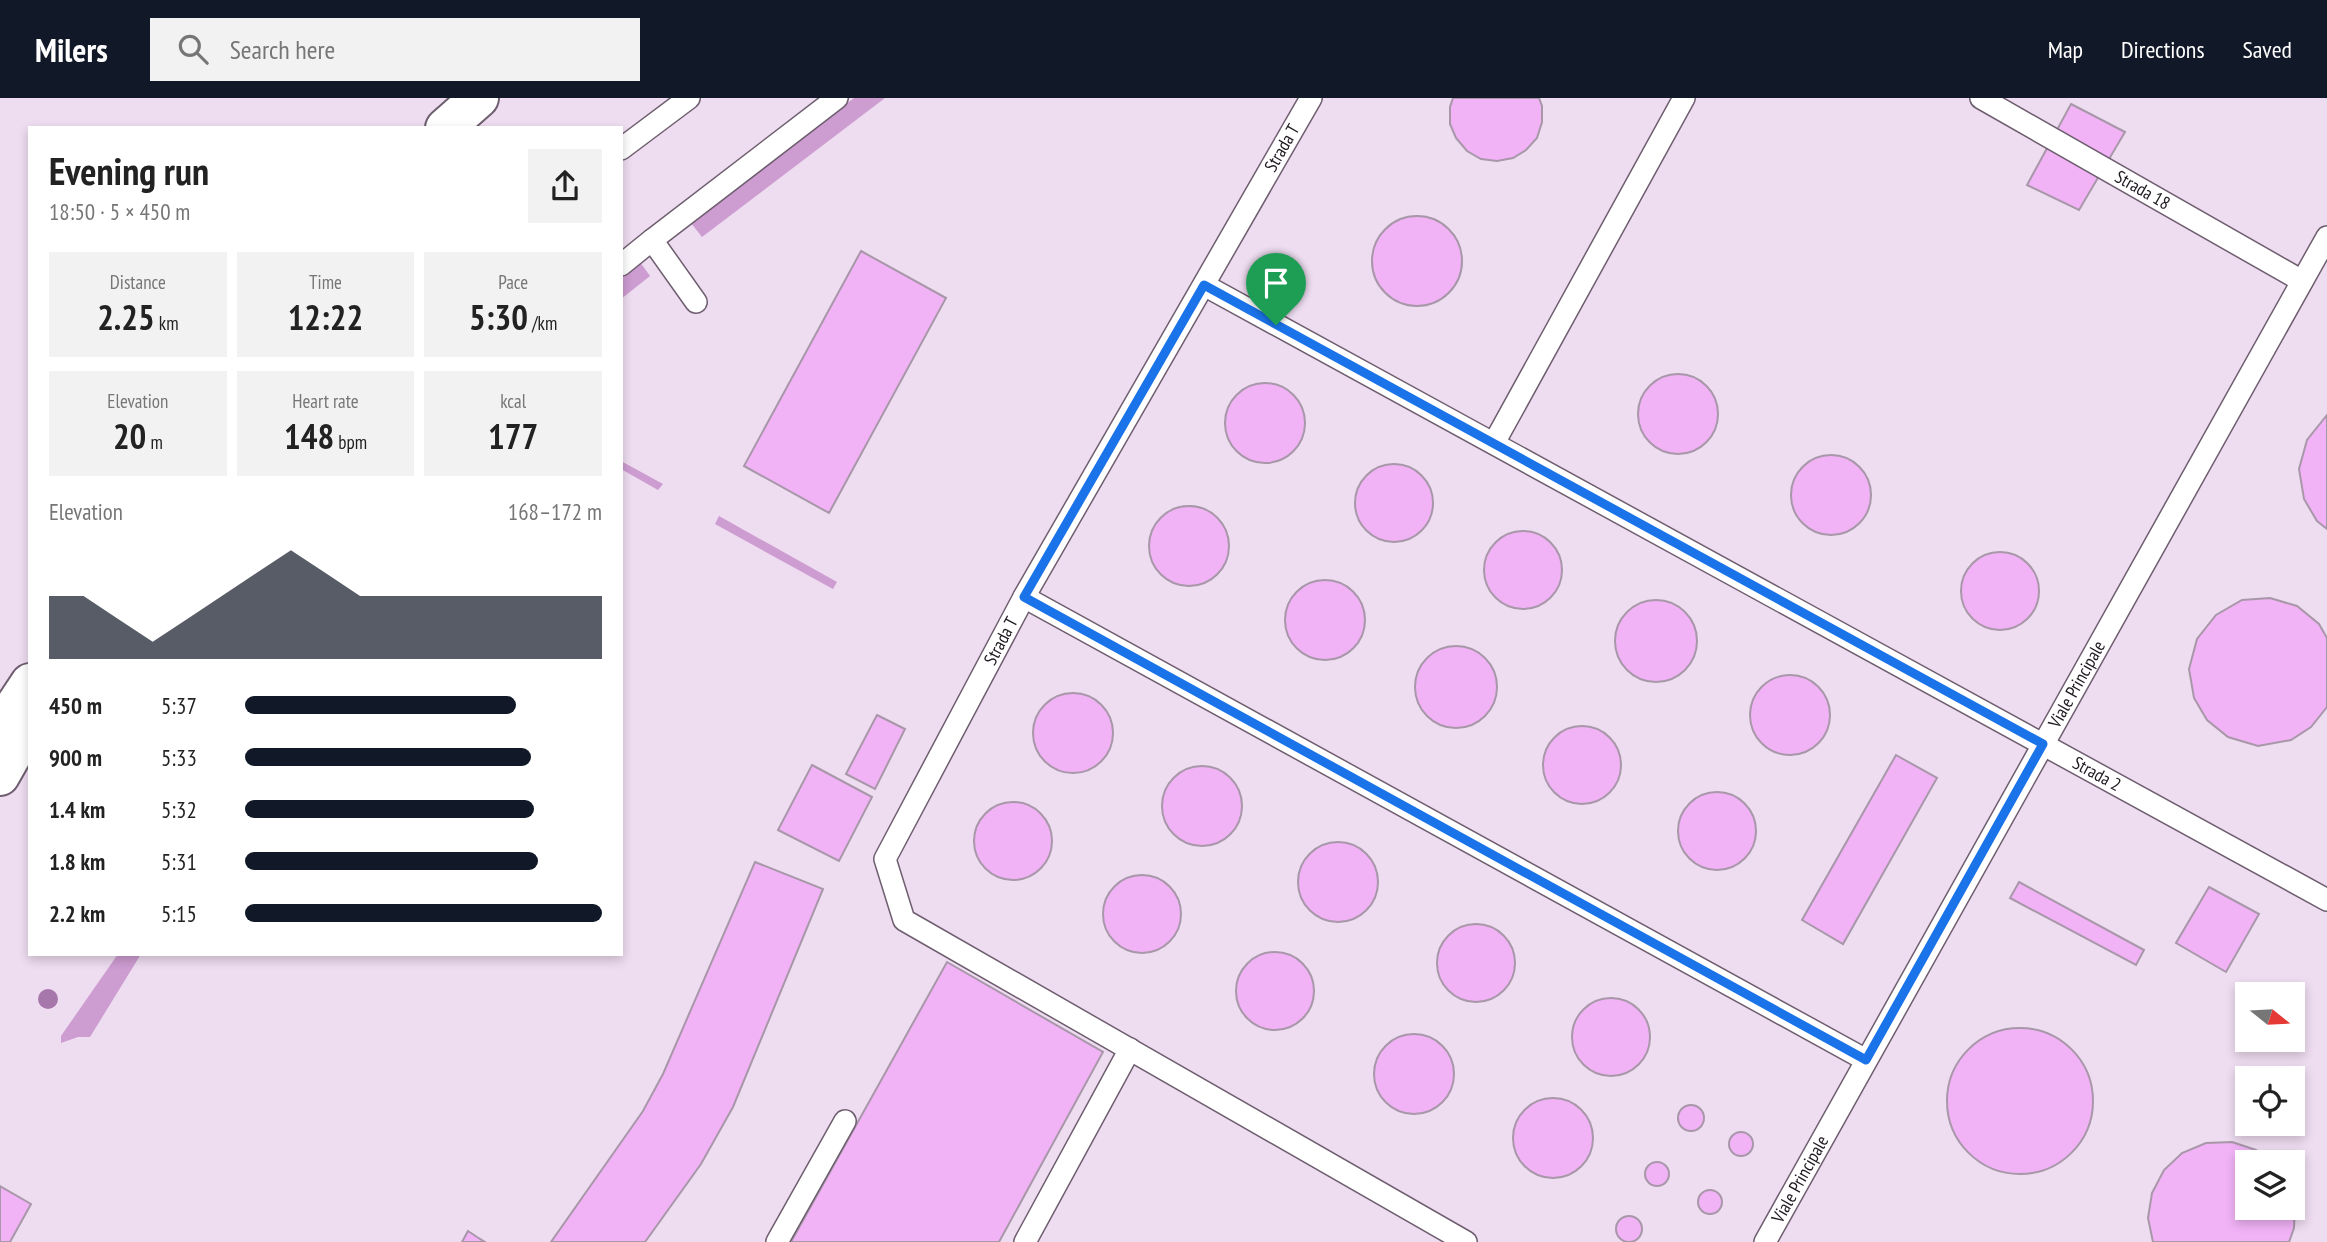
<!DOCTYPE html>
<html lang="en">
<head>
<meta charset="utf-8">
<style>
  :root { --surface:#fff; --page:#f2f2f2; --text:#222; --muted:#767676; --accent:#111827 }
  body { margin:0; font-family:"PT Sans Narrow",sans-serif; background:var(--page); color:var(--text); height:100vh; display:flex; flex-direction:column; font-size:26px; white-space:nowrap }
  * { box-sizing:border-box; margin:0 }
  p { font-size:23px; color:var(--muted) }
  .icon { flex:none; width:38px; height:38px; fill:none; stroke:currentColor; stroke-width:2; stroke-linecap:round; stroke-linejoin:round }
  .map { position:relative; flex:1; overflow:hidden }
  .side { position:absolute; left:28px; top:28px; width:595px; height:830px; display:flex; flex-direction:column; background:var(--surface); border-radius:0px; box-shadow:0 4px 10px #0003 }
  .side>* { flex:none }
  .needle { width:46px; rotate:108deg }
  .controls { position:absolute; left:2235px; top:884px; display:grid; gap:14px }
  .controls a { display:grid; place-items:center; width:70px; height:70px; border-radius:0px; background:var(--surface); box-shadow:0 4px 10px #0003; font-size:35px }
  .pin { position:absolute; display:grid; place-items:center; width:60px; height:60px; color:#fff; margin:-72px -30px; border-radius:50% 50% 50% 0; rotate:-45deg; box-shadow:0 0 7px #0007 }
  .pin .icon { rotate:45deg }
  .round { display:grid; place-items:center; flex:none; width:74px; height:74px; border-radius:0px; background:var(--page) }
  .headline { display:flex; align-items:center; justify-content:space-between; height:119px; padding:0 21px }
  h1 { font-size:38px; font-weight:600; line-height:52px }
  .figures { display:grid; grid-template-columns:repeat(3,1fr); gap:10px; height:119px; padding:7px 21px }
  .figures div { display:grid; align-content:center; border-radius:0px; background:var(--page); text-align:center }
  .figures b { font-size:35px; font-weight:600 }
  .figures small { font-size:19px; font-weight:400 }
  .figures p { font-size:19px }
  .chart { height:196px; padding:14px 21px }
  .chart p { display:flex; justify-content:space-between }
  .chart svg { width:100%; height:126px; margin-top:7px; fill:var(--accent); opacity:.7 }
  ul { padding:0 21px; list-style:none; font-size:23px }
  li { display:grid; grid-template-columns:112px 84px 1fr; align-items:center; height:52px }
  li i { height:18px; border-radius:9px; background:var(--accent) }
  header { display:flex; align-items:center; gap:42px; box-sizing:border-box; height:98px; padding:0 35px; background:var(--accent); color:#fff }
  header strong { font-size:33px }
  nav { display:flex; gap:38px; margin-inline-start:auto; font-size:24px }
  .search { width:490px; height:63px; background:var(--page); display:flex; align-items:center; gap:18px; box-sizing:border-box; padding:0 24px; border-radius:0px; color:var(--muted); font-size:26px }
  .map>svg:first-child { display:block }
</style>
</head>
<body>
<header>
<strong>Milers</strong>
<div class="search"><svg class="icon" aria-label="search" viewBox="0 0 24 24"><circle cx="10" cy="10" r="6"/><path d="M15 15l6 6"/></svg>Search here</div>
<nav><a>Map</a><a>Directions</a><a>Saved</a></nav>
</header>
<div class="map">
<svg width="2327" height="1144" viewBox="0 0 2327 1144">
  <rect width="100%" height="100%" fill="#eedcf0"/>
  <g fill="#cd9cd1">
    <path d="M854 0H885L702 139 691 125Z"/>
    <path d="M640 164 650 178 621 201V179Z"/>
    <path d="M621 363 663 386 658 392 621 371Z"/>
    <path d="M719 418 837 484 833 491 715 426Z"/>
    <path d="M118 856H141L90 939H78L61 945V938Z"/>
  </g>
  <g fill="#f1b3f6" stroke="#a897a9" stroke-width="2">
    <path d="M1453 0H1539L1542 8V24L1537 40 1526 52 1513 60 1497 63 1481 61 1467 53 1456 40 1450 26V9Z"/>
    <path d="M2071 6 2125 34 2079 112 2027 87Z"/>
    <circle cx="1417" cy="163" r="45"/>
    <path d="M861 153 946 200 829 415 744 368Z"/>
    <circle cx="1678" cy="316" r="40"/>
    <circle cx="1265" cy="325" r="40"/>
    <path d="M2327 317V431L2317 423 2304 401 2299 371 2307 342Z"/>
    <circle cx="1831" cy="397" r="40"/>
    <circle cx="1394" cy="405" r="39"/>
    <circle cx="1189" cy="448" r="40"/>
    <circle cx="1523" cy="472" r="39"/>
    <circle cx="2000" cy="493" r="39"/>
    <circle cx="1325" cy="522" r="40"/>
    <path d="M2270 500 2297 508 2319 526 2327 540V609L2311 629 2291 642 2258 648 2228 639 2207 622 2194 600 2189 571 2197 541 2216 517 2242 502Z"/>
    <circle cx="1656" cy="543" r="41"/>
    <circle cx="1456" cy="589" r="41"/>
    <circle cx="1790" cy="617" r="40"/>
    <circle cx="1073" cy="635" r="40"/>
    <path d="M877 617 905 631 875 691 846 676Z"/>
    <circle cx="1582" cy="667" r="39"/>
    <path d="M1896 657 1937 680 1843 846 1802 822Z"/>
    <path d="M812 667 872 699 839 763 778 732Z"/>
    <circle cx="1202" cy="708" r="40"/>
    <circle cx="1717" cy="733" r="39"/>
    <circle cx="1013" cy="743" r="39"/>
    <circle cx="1338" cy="784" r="40"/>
    <path d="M755 764 823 791 733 1009 701 1066 645 1144H551L643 1013 663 976Z"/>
    <circle cx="1142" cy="816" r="39"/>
    <path d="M2019 784 2144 852 2136 867 2010 800Z"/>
    <path d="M2209 789 2259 816 2226 874 2176 845Z"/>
    <circle cx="1476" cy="865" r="39"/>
    <circle cx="1275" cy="893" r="39"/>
    <path d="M947 864 1103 954 999 1144H791Z"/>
    <circle cx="1611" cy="939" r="39"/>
    <circle cx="2020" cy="1003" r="73"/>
    <circle cx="1414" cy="976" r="40"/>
    <circle cx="1553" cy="1040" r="40"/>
    <circle cx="1691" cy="1020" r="13"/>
    <circle cx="1741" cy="1046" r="12"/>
    <path d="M2232 1044 2256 1052 2272 1064H2247V1110H2292V1100L2295 1107 2294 1130 2289 1144H2153L2148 1120 2152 1095 2164 1072 2182 1055 2206 1045Z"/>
    <circle cx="1657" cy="1076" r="12"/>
    <path d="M0 1088 31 1106 10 1144H0Z"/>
    <circle cx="1710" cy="1104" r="12"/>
    <circle cx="1629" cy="1131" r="13"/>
    <path d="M468 1133 477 1139 485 1144H462Z"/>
  </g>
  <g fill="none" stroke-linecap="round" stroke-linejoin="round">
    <defs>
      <g id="lane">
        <path d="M1311 0 1024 499 885 761 904 822 1466 1144"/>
        <path id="s1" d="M1981 0 2302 183"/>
        <path d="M621 51 689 0"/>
        <path d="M652 142 837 0"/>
        <path d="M621 167 652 142 696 204"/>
        <path id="s2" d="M1204 187 2327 802"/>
        <path d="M1494 345 1684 0"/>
        <path d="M1024 499 1866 962"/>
        <path d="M777 1144 845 1023"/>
        <path d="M1025 1144 1130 951"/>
        <path id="s3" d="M1765 1144 2327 139"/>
      </g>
      <g id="secondary">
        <path d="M445 30 479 0"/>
        <path d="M0 630 30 585"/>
        <path d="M0 678 30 625"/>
      </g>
    </defs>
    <use href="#lane" stroke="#6e5e6f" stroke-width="24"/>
    <use href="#secondary" stroke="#6e5e6f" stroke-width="42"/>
    <use href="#lane" stroke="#fff" stroke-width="21"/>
    <use href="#secondary" stroke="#fff" stroke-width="38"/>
  </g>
  <circle fill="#a677ab" cx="48" cy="901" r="10"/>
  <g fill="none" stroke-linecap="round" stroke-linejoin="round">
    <defs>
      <path id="route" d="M1204 187 2043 646 1866 962 1024 499Z"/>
    </defs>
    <use href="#route" stroke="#fff" stroke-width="14"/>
    <use href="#route" stroke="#1a73e8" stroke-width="9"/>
  </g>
  <g text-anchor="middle" stroke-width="7" stroke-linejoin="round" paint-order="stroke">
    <g font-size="18" fill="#1e181f" stroke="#fff">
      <text transform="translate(1282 50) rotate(-60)" y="6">Strada T</text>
      <text dy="6" stroke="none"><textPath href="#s1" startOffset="186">Strada 18</textPath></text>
      <text transform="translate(1001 543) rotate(-62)" y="6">Strada T</text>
      <text dy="6" stroke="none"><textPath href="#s3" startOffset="639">Viale Principale</textPath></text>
      <text dy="6" stroke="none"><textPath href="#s2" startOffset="1018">Strada 2</textPath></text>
      <text dy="6" stroke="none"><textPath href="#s3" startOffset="72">Viale Principale</textPath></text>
    </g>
  </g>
</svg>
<div class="controls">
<a><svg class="needle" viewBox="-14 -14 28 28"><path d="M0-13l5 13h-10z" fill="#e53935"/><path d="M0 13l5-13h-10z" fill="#767676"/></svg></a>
<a><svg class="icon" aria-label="locate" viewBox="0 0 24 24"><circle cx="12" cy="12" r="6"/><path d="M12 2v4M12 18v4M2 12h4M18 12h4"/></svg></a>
<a><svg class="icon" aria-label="layers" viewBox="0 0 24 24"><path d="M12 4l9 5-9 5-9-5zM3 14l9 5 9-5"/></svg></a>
</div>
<div class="pin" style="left:1276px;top:227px;background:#1e9e55"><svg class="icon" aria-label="arrive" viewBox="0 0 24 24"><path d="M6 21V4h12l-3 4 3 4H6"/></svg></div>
<section class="side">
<div class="headline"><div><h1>Evening run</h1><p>18:50 · 5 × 450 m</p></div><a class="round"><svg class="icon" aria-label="share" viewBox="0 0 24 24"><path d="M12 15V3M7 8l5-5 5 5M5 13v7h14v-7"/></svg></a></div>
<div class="figures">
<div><p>Distance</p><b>2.25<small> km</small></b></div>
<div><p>Time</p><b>12:22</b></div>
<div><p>Pace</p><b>5:30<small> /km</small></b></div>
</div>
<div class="figures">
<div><p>Elevation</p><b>20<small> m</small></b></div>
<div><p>Heart rate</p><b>148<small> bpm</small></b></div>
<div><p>kcal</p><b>177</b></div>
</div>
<div class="chart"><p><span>Elevation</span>168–172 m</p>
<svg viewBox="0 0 160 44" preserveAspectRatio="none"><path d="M0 44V22L10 22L20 30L30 38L40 30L50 22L60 14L70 6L80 14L90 22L100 22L110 22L120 22L130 22L140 22L150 22L160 22V44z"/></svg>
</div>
<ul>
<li><b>450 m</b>5:37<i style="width:76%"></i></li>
<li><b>900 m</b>5:33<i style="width:80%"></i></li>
<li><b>1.4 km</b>5:32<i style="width:81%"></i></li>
<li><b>1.8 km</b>5:31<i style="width:82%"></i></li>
<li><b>2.2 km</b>5:15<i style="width:100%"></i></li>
</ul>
</section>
</div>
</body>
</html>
